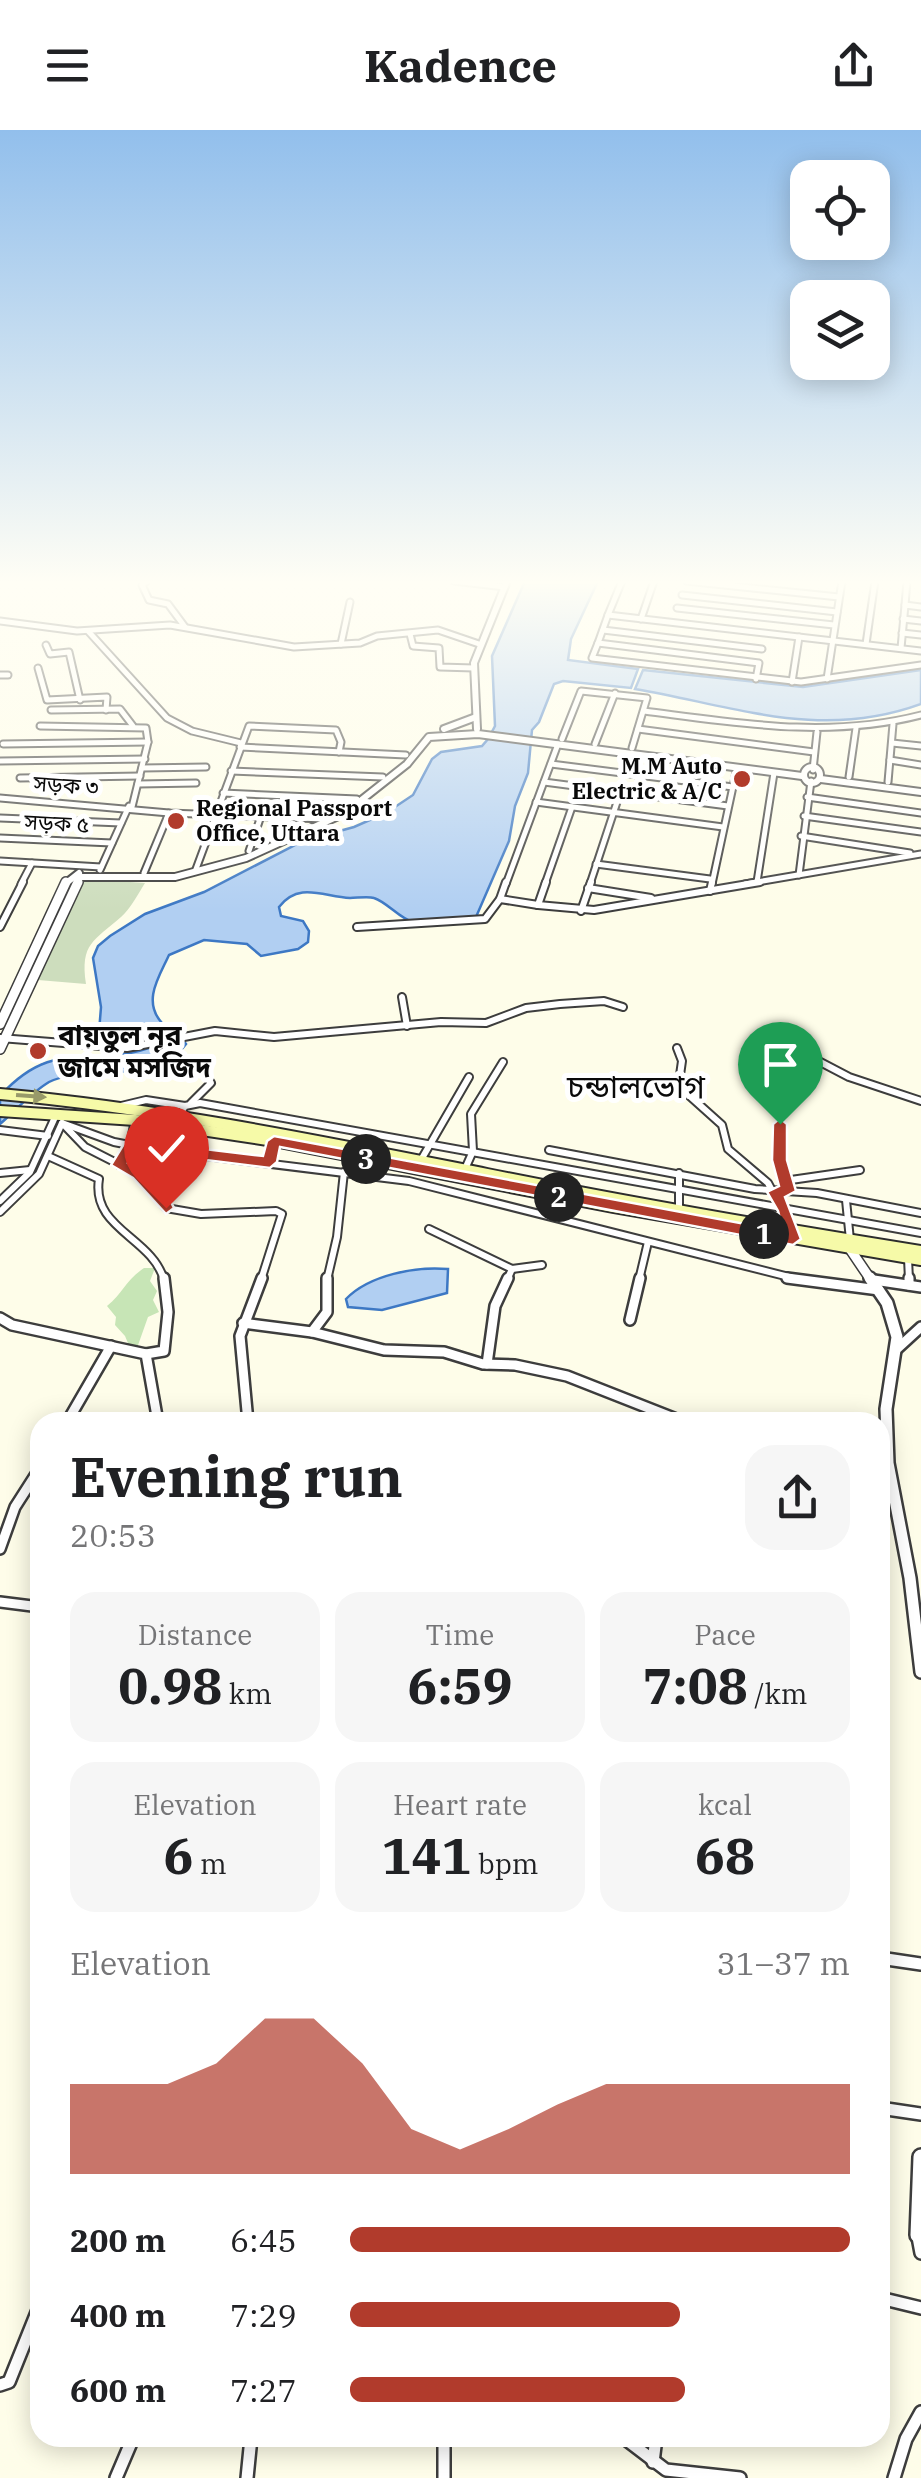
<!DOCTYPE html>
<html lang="en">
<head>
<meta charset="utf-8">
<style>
  :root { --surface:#fff; --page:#f6f6f6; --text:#202124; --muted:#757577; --accent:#b13b2c }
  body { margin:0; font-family:"IBM Plex Serif","Noto Sans Bengali",serif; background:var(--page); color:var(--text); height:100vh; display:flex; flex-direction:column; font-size:38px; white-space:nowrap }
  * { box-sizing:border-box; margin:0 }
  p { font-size:32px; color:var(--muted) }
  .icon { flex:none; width:55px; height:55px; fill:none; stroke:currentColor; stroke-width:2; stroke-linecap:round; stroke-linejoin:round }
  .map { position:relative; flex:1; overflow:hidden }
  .drawer { position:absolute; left:30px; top:1282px; width:860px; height:1035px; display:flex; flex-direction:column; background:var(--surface); border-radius:30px; box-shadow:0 5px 25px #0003 }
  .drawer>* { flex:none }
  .buttons { position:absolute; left:790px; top:30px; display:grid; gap:20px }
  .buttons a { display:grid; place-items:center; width:100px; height:100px; border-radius:20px; background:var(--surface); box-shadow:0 5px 25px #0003; font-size:50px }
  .pin { position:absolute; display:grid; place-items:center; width:85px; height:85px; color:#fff; margin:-102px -42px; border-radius:50% 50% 50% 0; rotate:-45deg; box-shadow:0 0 10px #0007 }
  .pin .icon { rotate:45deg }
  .km { position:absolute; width:50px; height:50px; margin:-25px; border-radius:50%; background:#222; color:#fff; font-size:28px; line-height:50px; text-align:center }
  .round { display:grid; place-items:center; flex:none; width:105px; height:105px; border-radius:30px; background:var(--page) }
  .headline { display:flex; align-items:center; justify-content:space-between; height:170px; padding:0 40px }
  h1 { font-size:55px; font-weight:700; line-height:75px }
  .stats { display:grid; grid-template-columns:repeat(3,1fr); gap:15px; height:170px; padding:10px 40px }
  .stats div { display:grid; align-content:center; border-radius:25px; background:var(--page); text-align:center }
  .stats b { font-size:50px; font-weight:700 }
  .stats small { font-size:28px; font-weight:400 }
  .stats p { font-size:28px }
  .chart { height:280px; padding:20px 40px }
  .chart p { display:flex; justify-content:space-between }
  .chart svg { width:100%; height:180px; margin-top:10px; fill:var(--accent); opacity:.7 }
  ul { padding:0 40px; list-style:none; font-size:32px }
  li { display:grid; grid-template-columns:160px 120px 1fr; align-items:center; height:75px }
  li i { height:25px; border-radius:12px; background:var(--accent) }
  header { display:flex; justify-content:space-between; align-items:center; height:130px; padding:0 40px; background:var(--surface); font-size:45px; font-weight:700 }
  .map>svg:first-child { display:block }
</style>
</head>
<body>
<header><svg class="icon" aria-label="menu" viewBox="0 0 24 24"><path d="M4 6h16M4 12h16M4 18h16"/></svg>Kadence<svg class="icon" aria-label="share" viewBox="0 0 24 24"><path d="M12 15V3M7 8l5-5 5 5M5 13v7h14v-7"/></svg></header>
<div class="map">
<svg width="921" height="2348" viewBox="0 0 921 2348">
  <rect width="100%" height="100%" fill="#fefde9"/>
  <path fill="#c7e5b6" d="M144 1138H155L150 1151 157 1161 153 1170 159 1182 148 1187 137 1218H130L125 1206 115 1195 116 1187 107 1176C123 1163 125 1151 144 1138Z"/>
  <path fill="#cdddbd" d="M87 749 145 753C138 764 131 778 121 787 94 811 80 813 86 854L38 850 82 751Z"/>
  <g fill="#b1cff2" stroke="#3d78c4" stroke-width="2.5">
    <path d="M525 451H598L571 509 568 530 638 539 631 558 563 551 554 554 539 592 532 600 528 643 515 676 509 711 476 787C455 787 433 797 413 792 400 789 387 772 374 768 368 766 357 768 350 768 324 767 299 751 279 777L281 786 303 791 309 801 308 812 298 819 261 826 247 814 204 810 169 825C159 847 142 871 162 893 169 901 179 904 186 914 156 955 82 935 49 952 32 962 15 981 0 994V966C56 904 92 941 157 915L153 910 106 908 99 902 101 877 93 828 98 816 110 806 145 784 204 762 303 711 354 697 386 683 413 665 432 629 441 622 482 616 488 609 495 596 492 526Z"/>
    <path d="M643 540 803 557 921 540V574C820 611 735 576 635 559Z"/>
    <path d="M448 1139 447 1163 382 1180 348 1177 346 1169C369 1145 416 1136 448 1139Z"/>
  </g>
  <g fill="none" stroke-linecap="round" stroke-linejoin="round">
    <defs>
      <g id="minor-far3">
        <path d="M147 451 142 455 149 470 168 474 185 497"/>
        <path d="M454 451 505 457"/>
        <path d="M686 451 839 467"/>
        <path d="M682 465 837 482"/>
        <path d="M905 475 907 451"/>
        <path d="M677 478 834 495"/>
        <path d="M608 485 622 451"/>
        <path d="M641 489 654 451"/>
        <path d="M903 489 921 491"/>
        <path d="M0 491 77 501 170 495 294 517 360 513 377 506 438 500 479 514"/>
        <path d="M603 500 762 519"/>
        <path d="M88 501 167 588 192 601 241 613"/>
        <path d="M902 503 921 505"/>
        <path d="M410 504 413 516 439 518 440 537 474 538"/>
        <path d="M598 513 592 528 801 552 921 535"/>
        <path d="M341 514 350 472"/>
        <path d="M866 514 875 451"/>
        <path d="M46 515 50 524 69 522 80 570"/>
        <path d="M901 518 905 475 921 477"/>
        <path d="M38 538 47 570 107 567 106 580"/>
        <path d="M0 545H8"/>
        <path d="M756 549 759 533 598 513 608 485 921 521"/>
        <path d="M827 549 842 451"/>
        <path d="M792 552 799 507"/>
        <path d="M51 580 120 579 133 596"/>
        <path d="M644 581C738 593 828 609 921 585"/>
        <path d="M40 596 146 598 148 612 132 677"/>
        <path d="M638 599 814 622"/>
        <path d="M562 609 581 561 647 568 632 618"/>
        <path d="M892 613 921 616"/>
        <path d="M3 614 148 612"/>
        <path d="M595 614 615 563"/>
        <path d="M240 617 406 625"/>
        <path d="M890 630 921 635"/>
        <path d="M0 631 145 629"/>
        <path d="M551 634 733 657"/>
        <path d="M142 638 206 637"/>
        <path d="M813 640 817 602"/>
        <path d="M231 641 383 647"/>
        <path d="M849 647 856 598"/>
        <path d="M20 648 140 646"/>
        <path d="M544 652 728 676"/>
        <path d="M888 652 893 594"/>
        <path d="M138 654 196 653"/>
        <path d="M223 663 357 669"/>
        <path d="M807 667 921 683"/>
        <path d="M0 668 169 683 324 689"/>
        <path d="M536 672 723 697"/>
        <path d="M804 686 921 702"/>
        <path d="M0 688 121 693"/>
        <path d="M801 706 910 723"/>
        <path d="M0 708 112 713"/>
        <path d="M249 721 261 686"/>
        <path d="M0 731 101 737"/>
        <path d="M596 734 710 749"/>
        <path d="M196 739 249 596 336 600 341 612 339 622"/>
        <path d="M100 740 129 676"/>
        <path d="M144 743 169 683"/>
        <path d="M799 745 811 651"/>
        <path d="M757 752 774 643"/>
        <path d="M21 754 32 733"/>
        <path d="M506 754 558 614"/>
        <path d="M545 754 572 677"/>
        <path d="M590 754 620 663"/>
        <path d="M712 754 737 638"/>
        <path d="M745 754 921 724"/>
      </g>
      <g id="minor-far2">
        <path d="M588 758 651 768"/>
        <path d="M710 761 712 752"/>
        <path d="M500 769 538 775"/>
        <path d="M538 775 594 780 760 752"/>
        <path d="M538 775 546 752"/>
        <path d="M581 781 591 752"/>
        <path d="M0 797 23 752"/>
        <path d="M357 797 485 789 500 769 506 752"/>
        <path d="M402 867 407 896"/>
        <path d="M0 908 127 918 215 901 274 907 441 892 486 893 526 878 560 874 604 871 623 877"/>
        <path d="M677 918 682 931 679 952 683 960 722 995 728 1019 768 1053 793 1100"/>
        <path d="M805 924 849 947 921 971"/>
        <path d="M191 973 211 953 201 938"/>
        <path d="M121 976 146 970 185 976"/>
        <path d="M179 986 185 976 200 973 921 1103"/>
        <path d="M62 993 114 1012 150 1019 409 1051 801 1150"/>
        <path d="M780 993 784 1052"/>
        <path d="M63 994 85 1017 138 1044 166 1078 201 1084 276 1081 282 1084 261 1150"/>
        <path d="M0 1000 48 1006"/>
        <path d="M549 1020 755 1059 817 1063 921 1083"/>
        <path d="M48 1026 99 1049C91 1099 152 1107 164 1150"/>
        <path d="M421 1030 469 947"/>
        <path d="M119 1035 130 1015 135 990"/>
        <path d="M465 1039 473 1021 471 984 503 932"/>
        <path d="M0 1043 30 1040"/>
        <path d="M679 1043V1081"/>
        <path d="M784 1051 860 1040"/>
        <path d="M846 1070 850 1110"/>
        <path d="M0 1071 30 1042 56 985"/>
        <path d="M0 1082 39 1044 62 993"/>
        <path d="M429 1099 512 1139 507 1150"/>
        <path d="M908 1128 909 1150"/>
        <path d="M512 1139 542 1135"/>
        <path d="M327 1150 337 1107 344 1042"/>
        <path d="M639 1150 648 1112"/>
      </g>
      <g id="minor-far1">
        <path d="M787 1148 879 1160"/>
        <path d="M909 1148V1155"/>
        <path d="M874 1150 921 1157"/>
        <path d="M0 1188 12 1195 146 1224 158 1292"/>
        <path d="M630 1190 640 1148"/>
        <path d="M243 1193 312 1202 384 1220 444 1222 483 1234 515 1235 567 1246 684 1292"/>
        <path d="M312 1202 327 1182V1148"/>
        <path d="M898 1218 921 1197"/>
        <path d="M146 1224 164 1221 168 1182 164 1148"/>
        <path d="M487 1234 495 1176 508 1148"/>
        <path d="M67 1292 111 1216"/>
        <path d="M248 1292 240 1206 262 1148"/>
        <path d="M0 1419 15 1377 40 1338"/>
        <path d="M0 1472 40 1477"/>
      </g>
      <g id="minor">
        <path d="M880 1828 921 1834"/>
        <path d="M880 1978 921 1984"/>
        <path d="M918 2107 921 2123"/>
        <path d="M880 2168 921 2178"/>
        <path d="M0 2255 9 2252 40 2175"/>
        <path d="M444 2308V2348"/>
        <path d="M624 2308 666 2340 740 2348"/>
        <path d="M653 2332 656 2308"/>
        <path d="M116 2348 133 2308"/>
        <path d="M247 2348 251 2308"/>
        <path d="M894 2348 906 2309 921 2282"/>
      </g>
      <g id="tertiary-far3">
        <path d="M444 599 476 587"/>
        <path d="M477 599 474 533 507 451"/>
        <circle cx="812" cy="645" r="8"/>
        <path d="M821 649 921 662"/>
        <path d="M65 754 79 743"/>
        <path d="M77 754 80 747H175L246 728 345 683 407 634 429 607 478 604 802 646"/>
      </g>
      <g id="tertiary-far2">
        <path d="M0 894 66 752"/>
        <path d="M0 919 78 752"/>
        <path d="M850 1119 871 1150"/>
      </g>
      <path id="tertiary-far1" d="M870 1148 887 1173 897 1207 886 1279 888 1333 910 1448 921 1542"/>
      <path id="tertiary" d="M918 2105 921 2027"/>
      <g id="secondary">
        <path d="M0 964C165 979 325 1012 487 1044 631 1073 776 1098 921 1121"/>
        <path d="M0 981 135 990 274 1011 613 1077 921 1130"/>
      </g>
    </defs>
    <use href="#minor-far3" stroke="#3d3d3d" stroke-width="9"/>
    <use href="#minor-far2" stroke="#3d3d3d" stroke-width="10"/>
    <use href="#minor-far1" stroke="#3d3d3d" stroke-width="14"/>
    <use href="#minor" stroke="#3d3d3d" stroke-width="16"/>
    <use href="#tertiary-far3" stroke="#3d3d3d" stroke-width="10"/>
    <use href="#tertiary-far2" stroke="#3d3d3d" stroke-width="12"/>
    <use href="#tertiary-far1" stroke="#3d3d3d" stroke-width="16"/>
    <use href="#tertiary" stroke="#3d3d3d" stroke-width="20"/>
    <use href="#secondary" stroke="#2c2c2c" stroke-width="14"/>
    <use href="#minor-far3" stroke="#fff" stroke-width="5"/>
    <use href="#minor-far2" stroke="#fff" stroke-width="6"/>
    <use href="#minor-far1" stroke="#fff" stroke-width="9"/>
    <use href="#minor" stroke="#fff" stroke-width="11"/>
    <use href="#tertiary-far3" stroke="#fff" stroke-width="6"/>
    <use href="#tertiary-far2" stroke="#fff" stroke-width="9"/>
    <use href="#tertiary-far1" stroke="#fff" stroke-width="11"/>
    <use href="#tertiary" stroke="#fff" stroke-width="15"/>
    <use href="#secondary" stroke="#f6faa8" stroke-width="10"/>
  </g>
  <defs><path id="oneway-solid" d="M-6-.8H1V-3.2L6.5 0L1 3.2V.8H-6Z" transform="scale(2.5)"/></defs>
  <use fill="#989a69" href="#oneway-solid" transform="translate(31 966) rotate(4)"/>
  <linearGradient id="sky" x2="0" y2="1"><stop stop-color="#92bfec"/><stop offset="0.58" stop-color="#fffef5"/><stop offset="1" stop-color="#fffef5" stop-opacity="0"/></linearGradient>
  <rect width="921" height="780" fill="url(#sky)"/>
  <path fill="#b13b2c" stroke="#fff" stroke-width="2.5" d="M780 988 787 994V1030L796 1061 785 1067 801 1109 793 1115 280 1017 277 1032 270 1038 134 1021 128 1033 144 1040 172 1074 174 1078 166 1084 133 1048 111 1035 125 1012 130 1010 263 1026 267 1011 274 1006 783 1101 778 1081 767 1062 779 1056 772 1030 773 994Z"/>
  <g fill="#b13b2c" stroke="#fff" stroke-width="4">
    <circle cx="742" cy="649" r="10"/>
    <circle cx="176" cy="691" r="10"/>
    <circle cx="38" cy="921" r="10"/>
  </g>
  <g text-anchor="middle" stroke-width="10" stroke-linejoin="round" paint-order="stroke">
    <g font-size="22" font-weight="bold" fill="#0a0a0a" stroke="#fff" text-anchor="end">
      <text x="722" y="644">M.M Auto<tspan x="722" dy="25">Electric &amp; A/C</tspan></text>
      <text x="196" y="686" text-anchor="start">Regional Passport<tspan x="196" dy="25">Office, Uttara</tspan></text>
    </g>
    <g font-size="22" fill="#0a0a0a" stroke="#fff">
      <text transform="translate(66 655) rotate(4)" y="8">সড়ক ৩</text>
      <text transform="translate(57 693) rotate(3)" y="8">সড়ক ৫</text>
    </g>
    <g font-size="28" font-weight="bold" fill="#0a0a0a" stroke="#fff" text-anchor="start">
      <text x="58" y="915">বায়তুল নূর<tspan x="58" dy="32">জামে মসজিদ</tspan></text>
    </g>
    <g font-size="32" fill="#0a0a0a" stroke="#fff">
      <text x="636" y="968">চন্ডালভোগ</text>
    </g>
  </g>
</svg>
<div class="buttons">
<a><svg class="icon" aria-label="locate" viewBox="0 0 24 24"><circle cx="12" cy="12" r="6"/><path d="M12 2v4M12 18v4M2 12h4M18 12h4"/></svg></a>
<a><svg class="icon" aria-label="layers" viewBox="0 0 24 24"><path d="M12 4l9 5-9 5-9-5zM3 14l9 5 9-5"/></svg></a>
</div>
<div class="pin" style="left:780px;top:994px;background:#1e9e55"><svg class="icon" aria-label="arrive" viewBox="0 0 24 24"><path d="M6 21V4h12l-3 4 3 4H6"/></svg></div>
<div class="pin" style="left:166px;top:1078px;background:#d93025"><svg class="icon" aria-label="check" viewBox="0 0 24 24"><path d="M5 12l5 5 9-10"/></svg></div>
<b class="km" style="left:764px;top:1104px">1</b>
<b class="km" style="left:559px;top:1067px">2</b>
<b class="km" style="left:366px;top:1029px">3</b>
<section class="drawer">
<div class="headline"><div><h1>Evening run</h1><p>20:53</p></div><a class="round"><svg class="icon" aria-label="share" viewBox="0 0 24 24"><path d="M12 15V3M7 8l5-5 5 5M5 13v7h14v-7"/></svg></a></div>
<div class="stats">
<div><p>Distance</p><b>0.98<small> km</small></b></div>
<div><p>Time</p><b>6:59</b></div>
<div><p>Pace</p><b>7:08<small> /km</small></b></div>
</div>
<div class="stats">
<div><p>Elevation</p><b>6<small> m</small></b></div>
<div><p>Heart rate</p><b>141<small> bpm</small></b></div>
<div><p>kcal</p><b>68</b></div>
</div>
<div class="chart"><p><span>Elevation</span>31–37 m</p>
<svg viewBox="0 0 160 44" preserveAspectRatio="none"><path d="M0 44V22L10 22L20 22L30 17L40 6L50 6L60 17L70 33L80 38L90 33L100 27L110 22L120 22L130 22L140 22L150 22L160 22V44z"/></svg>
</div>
<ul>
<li><b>200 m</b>6:45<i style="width:100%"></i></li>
<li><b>400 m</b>7:29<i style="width:66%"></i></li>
<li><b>600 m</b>7:27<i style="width:67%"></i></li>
</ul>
</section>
</div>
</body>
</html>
